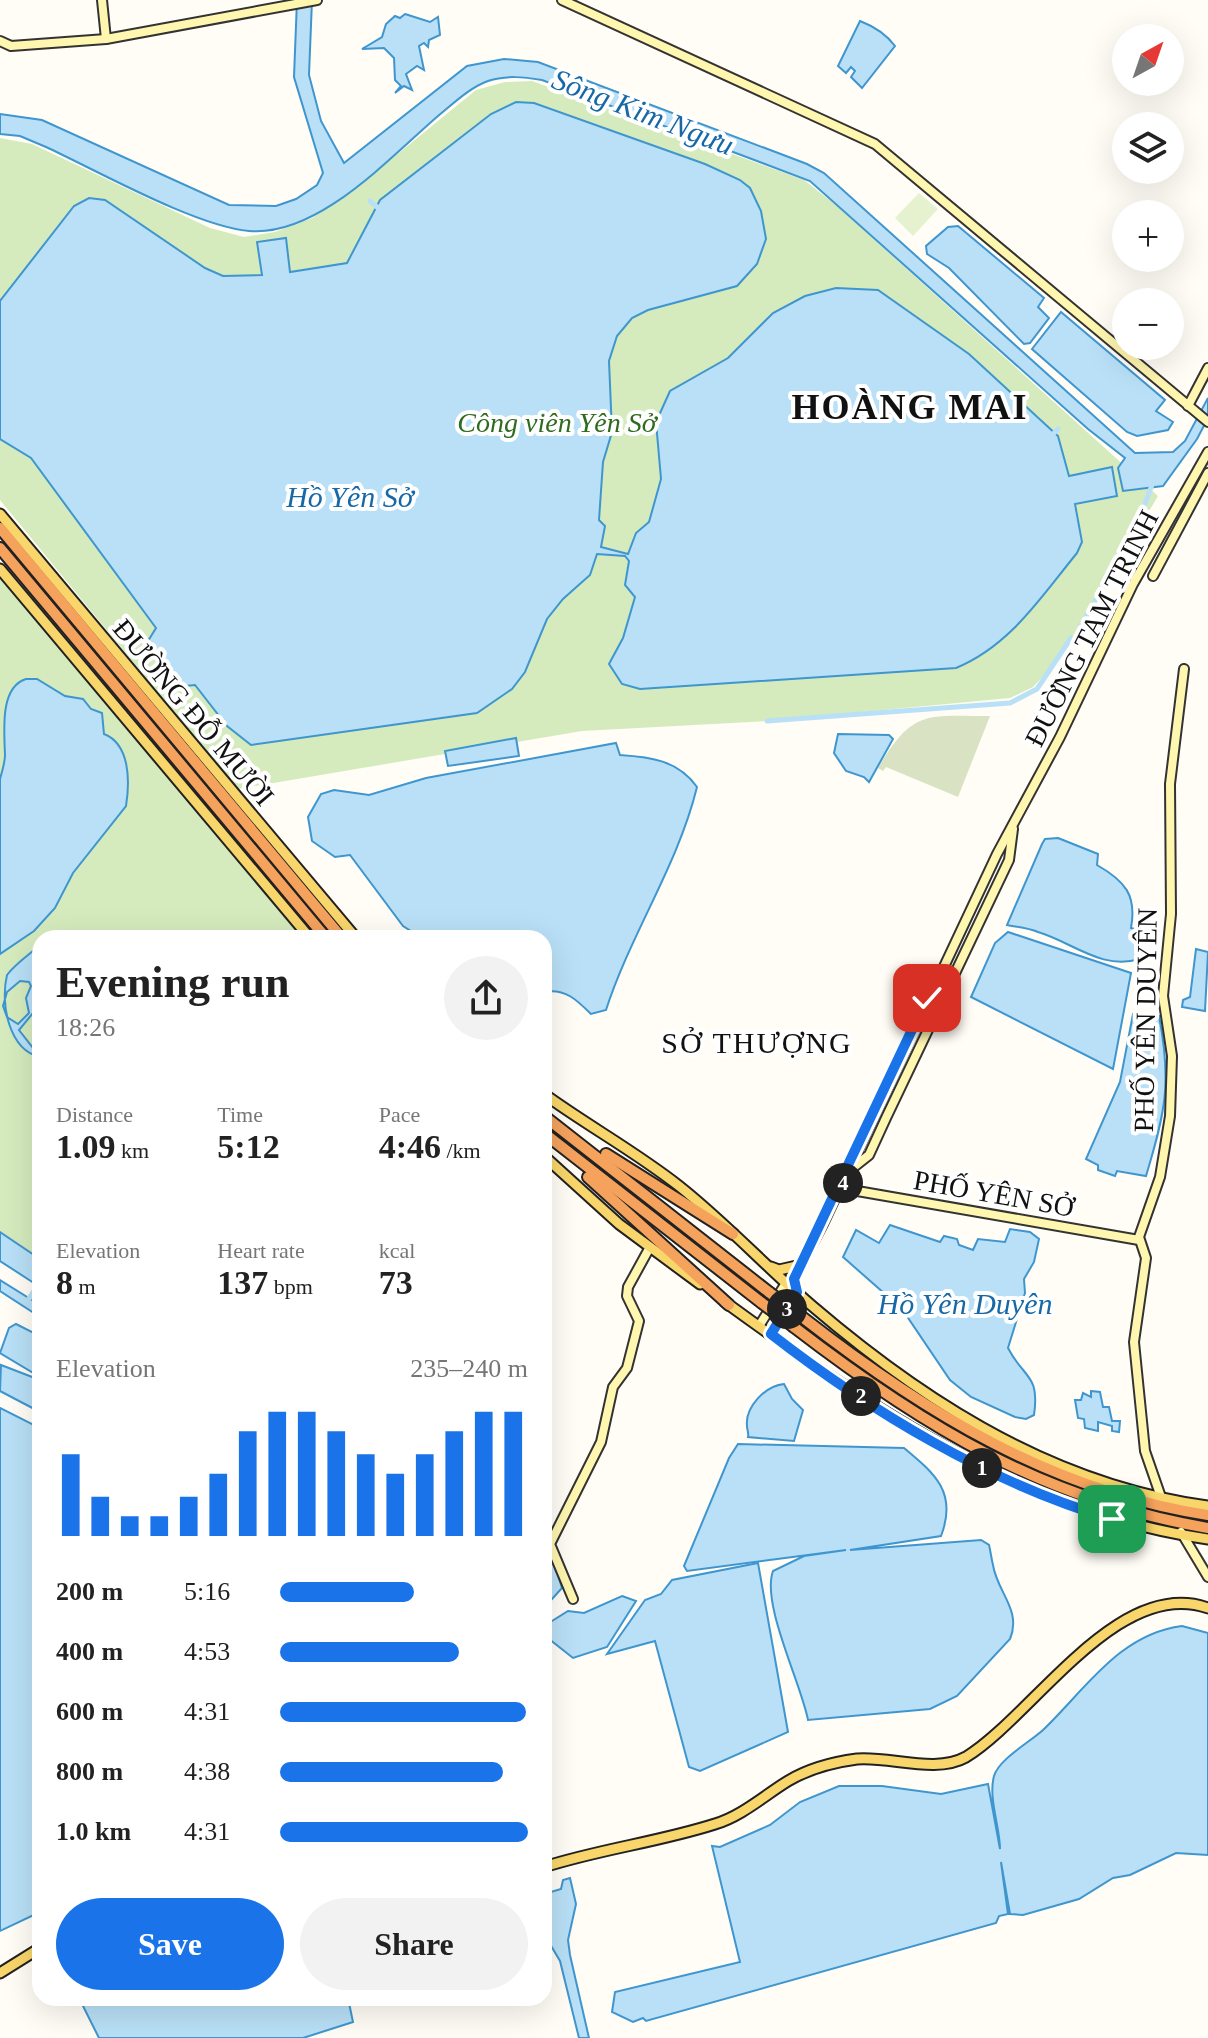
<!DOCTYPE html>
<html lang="en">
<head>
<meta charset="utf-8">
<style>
  :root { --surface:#fff; --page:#f2f2f2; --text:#222; --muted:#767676; --accent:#1a73e8 }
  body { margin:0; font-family:Georgia,serif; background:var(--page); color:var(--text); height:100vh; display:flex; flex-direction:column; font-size:30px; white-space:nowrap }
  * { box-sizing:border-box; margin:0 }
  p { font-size:26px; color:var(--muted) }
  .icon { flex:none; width:44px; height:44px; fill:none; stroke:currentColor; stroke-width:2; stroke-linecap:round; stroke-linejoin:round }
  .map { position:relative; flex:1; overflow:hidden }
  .drawer { position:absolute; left:32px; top:930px; width:520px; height:1076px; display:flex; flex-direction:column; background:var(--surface); border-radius:24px; box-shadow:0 8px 32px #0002 }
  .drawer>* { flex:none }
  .needle { width:52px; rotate:40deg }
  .buttons { position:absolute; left:1112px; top:24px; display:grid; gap:16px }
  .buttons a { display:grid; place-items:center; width:72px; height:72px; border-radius:50%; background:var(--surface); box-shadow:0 8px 32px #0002; font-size:40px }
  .pin { position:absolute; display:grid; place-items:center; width:68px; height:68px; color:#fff; margin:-34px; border-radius:16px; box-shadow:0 4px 12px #0006 }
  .km { position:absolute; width:40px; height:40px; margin:-20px; border-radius:50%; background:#222; color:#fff; font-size:22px; line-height:40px; text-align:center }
  .round { display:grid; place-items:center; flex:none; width:84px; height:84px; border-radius:42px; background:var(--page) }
  .headline { display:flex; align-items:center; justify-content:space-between; height:136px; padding:0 24px }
  h1 { font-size:44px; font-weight:700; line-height:60px }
  .metrics { display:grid; grid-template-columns:repeat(3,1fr); gap:12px; height:136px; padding:8px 24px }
  .metrics div { display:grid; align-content:center }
  .metrics b { font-size:34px; font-weight:700 }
  .metrics small { font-size:22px; font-weight:400 }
  .metrics p { font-size:22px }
  .chart { height:224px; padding:16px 24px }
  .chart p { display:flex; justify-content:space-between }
  .chart svg { width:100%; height:144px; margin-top:8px; stroke:var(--accent); stroke-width:6 }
  .primary-button { display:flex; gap:16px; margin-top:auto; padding:16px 24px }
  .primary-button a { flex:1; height:92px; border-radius:48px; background:var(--accent); color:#fff; font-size:32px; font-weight:700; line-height:92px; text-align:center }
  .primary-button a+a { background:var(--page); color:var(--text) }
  ul { padding:0 24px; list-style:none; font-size:26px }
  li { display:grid; grid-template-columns:128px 96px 1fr; align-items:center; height:60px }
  li i { height:20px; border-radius:10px; background:var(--accent) }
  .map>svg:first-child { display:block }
</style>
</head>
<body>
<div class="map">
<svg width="1208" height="2038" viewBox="0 0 1208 2038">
  <rect width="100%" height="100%" fill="#fffdf5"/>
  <g fill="#d5ebbd">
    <path d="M532 81 804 180 837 206 1158 496 1062 656 1033 687 1010 698 767 721 582 731 237 789 0 500V138L32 144 210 228 244 237 275 232 312 218 356 188 476 90 505 82Z"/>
    <path d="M0 575 303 938H40V1259L0 1233Z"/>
  </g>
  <path fill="#d9e3c4" d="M990 716 958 797 886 767 883 771 878 768C913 709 925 716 990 716Z"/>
  <path fill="#e6f2cf" d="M919 193 938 209 913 236 895 218Z"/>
  <g fill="#b9e0f7" stroke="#3f96cf" stroke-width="2" fill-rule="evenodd">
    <path d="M297 0H312L309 75 321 121 344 163 467 66 504 59 538 62 807 164 824 173 1135 453 1173 452 1185 441 1208 398V418L1197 439 1163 486 1123 491 1118 468 1125 458 1088 429 810 181 542 80C524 77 506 75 488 81 469 88 454 103 438 116 389 158 318 237 249 231 195 226 98 171 46 147L20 136 0 134V114L42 120 229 205 276 206 296 199 317 185 323 173 294 77Z"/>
    <path d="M405 14 430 22 438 17 440 35 429 40 428 47 424 43 419 46 424 70 417 66 406 74 412 90 404 86 395 93 401 86 395 80 394 58 384 48 362 49 382 37 386 24 395 16 400 18Z"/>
    <path d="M860 21C873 26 886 34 895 46L862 88 851 77 855 71 851 67 846 73 838 66Z"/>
    <path d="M516 102 534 103 705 164 740 180 750 188 761 211 766 239 757 264 737 286 648 310 632 318 617 336 609 361 612 432 603 462 599 520 605 526 601 547 628 554 636 533 649 522 661 479 656 422 670 391 728 358 773 313 805 296 836 288 878 290 969 354 1058 436 1069 476 1112 467 1117 496 1075 504 1082 542 1077 553C1041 597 1010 646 956 668L640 689 622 684 609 664 623 638 635 597 625 585 629 561 625 556 597 554 590 575 563 599 547 619 525 672 512 689 477 713 251 745 227 726 195 685 185 686 170 669 162 672 156 666 161 658 148 641 156 628 31 458 0 439V301L74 206 89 198 105 200 205 268 223 276 262 275 257 242 286 238 290 272 347 263 380 200 491 114Z"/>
    <path d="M958 226 1044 298 1038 307 1049 318 1030 343 1024 344 949 268 927 254 926 246 948 227Z"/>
    <path d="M1061 312 1165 400 1156 411 1173 422 1168 430 1137 436 1127 432 1032 349Z"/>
    <path d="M26 679H37L65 696 83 699 91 709 102 713 104 734C130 744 130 781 126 806L73 873 55 908 34 931 0 954V779C2 772 5 762 5 755 4 729 0 687 26 679Z"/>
    <path d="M838 734 889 735 893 739 869 782 864 777 846 771 834 753Z"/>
    <path d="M516 738 519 756 448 766 445 751Z"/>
    <path d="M616 743 620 755C650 757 678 760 697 787 678 865 631 933 606 1010L591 1014C577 1000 565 988 544 992V938H422L403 926 350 855 335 857 312 841 308 817 321 794 334 790 369 795 426 778Z"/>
    <path d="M1058 838 1098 854 1097 865C1125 881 1137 895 1131 928L1142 931 1139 959C1103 971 1072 942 1038 932 1028 928 1017 927 1007 925L1042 844 1045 839Z"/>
    <path d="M1008 932 1131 973 1113 1069 971 997 995 943Z"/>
    <path d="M40 945V1012L33 1013 19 1030 40 1057C9 1050 0 1004 7 975 15 964 30 954 40 945ZM20 981 29 982 31 986 26 998 29 1013 18 1024 7 1017 3 1006 7 992Z"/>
    <path d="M1196 949 1208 952 1205 1011 1182 1007 1183 1000 1190 997Z"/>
    <path d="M1133 1014 1159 1016C1172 1083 1165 1113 1146 1176L1117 1171 1115 1176 1098 1170V1165L1086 1159 1120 1082Z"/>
    <path d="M890 1225 940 1242 944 1236 957 1239 959 1245 973 1250 978 1239 1005 1242 1010 1229 1030 1232 1039 1239 1034 1262 1024 1279 1025 1293 1008 1348C1024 1379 1040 1374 1034 1415L1026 1419 1015 1417 971 1397 950 1380 902 1309 843 1257 856 1230 879 1243Z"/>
    <path d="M0 1232 40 1259V1287L0 1261Z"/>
    <path d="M0 1280 40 1305V1317L0 1291Z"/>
    <path d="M16 1324 40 1336V1377L0 1353 9 1328Z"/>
    <path d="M1 1365 40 1380V1412L0 1391Z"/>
    <path d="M784 1384 792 1399 803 1410 794 1441 748 1437C749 1433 747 1430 747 1426 745 1407 765 1386 784 1384Z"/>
    <path d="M1091 1391 1100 1392 1103 1407H1109L1112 1421H1120L1119 1432 1112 1431V1426L1098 1422V1431L1085 1428 1084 1419 1078 1418 1075 1400H1081L1083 1393 1091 1397Z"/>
    <path d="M0 1408 40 1428V1912L0 1931Z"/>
    <path d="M738 1444 904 1448C934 1473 958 1492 941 1536L850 1550 981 1540 989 1545C991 1553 991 1557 993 1565 997 1592 1022 1610 1010 1639L957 1696 930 1709 808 1720C801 1683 761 1604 773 1571L804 1556 846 1550 687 1571 684 1566 729 1458Z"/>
    <path d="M544 1550 554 1562 562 1588 544 1608Z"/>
    <path d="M758 1563 788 1732 700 1771 689 1767 655 1641 607 1654 645 1600 661 1594 672 1580Z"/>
    <path d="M622 1596 636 1601 607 1647 573 1658 544 1635V1626L568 1611 584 1613Z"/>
    <path d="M1182 1626 1208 1633V1855L1176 1853 1130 1875 1113 1878 1079 1899 1023 1915 1010 1914 1001 1862 1008 1914 999 1916 996 1923 646 2021 643 2018 633 2022 612 2012 615 1992 740 1962 712 1846 720 1847 770 1825 800 1802 839 1786H882L941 1794 988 1784 1000 1849C1000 1827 988 1798 994 1776 999 1759 1030 1742 1043 1730 1085 1690 1119 1634 1182 1626Z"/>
    <path d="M570 1878 576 1904 568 1940 570 1955 589 2038H579L560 1961 544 1934V1894L561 1889 563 1880Z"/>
    <path d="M79 1998H348L353 2022 303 2038H99Z"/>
  </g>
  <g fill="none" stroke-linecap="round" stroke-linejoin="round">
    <g stroke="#b9e0f7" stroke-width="5">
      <path d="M370 201 377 207"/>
      <path d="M1054 433 1058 429"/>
      <path d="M1080 627 1134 534 1153 482"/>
      <path d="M767 721 1010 703 1037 689 1071 638"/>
      <path d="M26 1303 40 1282"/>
    </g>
    <defs>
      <g id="secondary">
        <path d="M102 0 106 39"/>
        <path d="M562 0 875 144 1208 422"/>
        <path d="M0 41 11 46 106 39 317 0"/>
        <path d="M1188 406 1208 368"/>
        <path d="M1153 576 1208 473"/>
        <path d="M850 1170 869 1155 886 1118 1009 860 1013 829"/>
        <path d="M840 1188 1139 1240"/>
        <path d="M759 1326 786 1283 794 1279 823 1224 997 854 1060 737 1133 584 1208 452"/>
        <path d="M771 1334 797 1292 796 1286"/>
        <path d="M1162 1500 1145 1451 1134 1342 1146 1258 1139 1237 1160 1177 1170 1116 1172 1056 1163 996 1171 914 1170 784 1184 669"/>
        <path d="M1181 1532 1208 1577"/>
        <path d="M573 1599 550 1544 601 1442 613 1387 627 1368 639 1321 627 1296 628 1287 650 1247"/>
      </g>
      <g id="primary">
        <path d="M0 514 356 938"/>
        <path d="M0 569 310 938"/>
        <path d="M544 1094C588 1126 636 1152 679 1186 717 1216 751 1251 787 1284 907 1391 1044 1484 1208 1506"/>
        <path d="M544 1156 619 1224 700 1284"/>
        <path d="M771 1267 779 1270 801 1265"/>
        <path d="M725 1302C872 1409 1024 1513 1208 1539"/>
        <path d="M544 1867C600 1849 659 1842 715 1824 742 1816 765 1795 788 1781 808 1769 834 1762 857 1759 890 1756 936 1774 966 1757 1033 1716 1118 1576 1208 1608"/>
        <path d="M0 1973 40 1948"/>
      </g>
      <g id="highway">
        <path d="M0 528 342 938"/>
        <path d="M0 548 326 938"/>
        <path d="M544 1116 770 1293"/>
        <path d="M544 1133 762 1303"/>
        <path d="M606 1154 733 1234"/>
        <path d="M588 1177 729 1305"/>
        <path d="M802 1317C924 1412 1052 1491 1208 1515"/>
        <path d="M794 1327C924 1427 1044 1500 1208 1528"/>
      </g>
    </defs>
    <use href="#secondary" stroke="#333" stroke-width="12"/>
    <use href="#primary" stroke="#222" stroke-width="13"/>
    <use href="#highway" stroke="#222" stroke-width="14"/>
    <use href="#secondary" stroke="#fff6b0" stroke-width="8"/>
    <use href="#primary" stroke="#f9d66b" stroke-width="9"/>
    <use href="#highway" stroke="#f5a25d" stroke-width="10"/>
    <defs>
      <g id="highway-bridge">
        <path d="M770 1293 802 1317"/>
        <path d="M762 1303 794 1327"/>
      </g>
    </defs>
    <use href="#highway-bridge" stroke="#222" stroke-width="14" stroke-linecap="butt"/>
    <use href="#highway-bridge" stroke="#f5a25d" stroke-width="10"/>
  </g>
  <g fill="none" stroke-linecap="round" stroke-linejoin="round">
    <defs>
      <path id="route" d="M927 998 794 1279 797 1292 771 1334C870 1411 991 1484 1112 1519"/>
    </defs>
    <use href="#route" stroke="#fff" stroke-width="16"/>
    <use href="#route" stroke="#1a73e8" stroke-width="10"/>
  </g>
  <g text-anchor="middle" stroke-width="8" stroke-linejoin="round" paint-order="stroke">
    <g font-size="28" font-style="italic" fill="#2f6b1f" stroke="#fff">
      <text x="557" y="432">Công viên Yên Sở</text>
    </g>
    <g font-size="28" fill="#111" stroke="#fff">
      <text transform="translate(1091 628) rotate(-63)" y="10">ĐƯỜNG TAM TRINH</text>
      <text transform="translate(194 712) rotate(50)" y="10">ĐƯỜNG ĐỖ MƯỜI</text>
      <text transform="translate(1145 1020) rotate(-89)" y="10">PHỐ YÊN DUYÊN</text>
      <text transform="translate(994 1193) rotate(10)" y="10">PHỐ YÊN SỞ</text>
    </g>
    <g font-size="30" font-style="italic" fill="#1768a6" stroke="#fff">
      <text transform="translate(643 112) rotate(21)" y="10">Sông Kim Ngưu</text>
      <text x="350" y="507">Hồ Yên Sở</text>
      <text x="965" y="1314">Hồ Yên Duyên</text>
    </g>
    <g font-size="30" letter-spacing="2" fill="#111" stroke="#fff">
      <text x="757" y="1053">SỞ THƯỢNG</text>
    </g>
    <g font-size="36" font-weight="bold" letter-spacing="2" fill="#111" stroke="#fff">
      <text x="910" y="419">HOÀNG MAI</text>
    </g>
  </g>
</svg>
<div class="buttons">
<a><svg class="needle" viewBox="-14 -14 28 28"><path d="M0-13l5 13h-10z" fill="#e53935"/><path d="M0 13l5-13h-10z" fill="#767676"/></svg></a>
<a><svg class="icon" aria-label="layers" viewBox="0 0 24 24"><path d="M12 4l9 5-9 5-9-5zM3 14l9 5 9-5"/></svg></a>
<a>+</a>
<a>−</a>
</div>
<div class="pin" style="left:1112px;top:1519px;background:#1e9e55"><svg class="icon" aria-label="arrive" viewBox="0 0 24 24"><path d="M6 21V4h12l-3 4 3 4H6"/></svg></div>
<div class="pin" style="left:927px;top:998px;background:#d93025"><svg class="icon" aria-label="check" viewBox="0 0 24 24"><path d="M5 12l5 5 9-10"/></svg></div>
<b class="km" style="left:982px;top:1468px">1</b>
<b class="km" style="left:861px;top:1396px">2</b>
<b class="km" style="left:787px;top:1309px">3</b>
<b class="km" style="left:843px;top:1183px">4</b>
<section class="drawer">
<div class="headline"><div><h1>Evening run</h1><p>18:26</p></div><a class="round"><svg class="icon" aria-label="share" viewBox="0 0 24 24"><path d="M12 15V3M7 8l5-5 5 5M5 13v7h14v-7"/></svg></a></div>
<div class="metrics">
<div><p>Distance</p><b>1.09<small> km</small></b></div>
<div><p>Time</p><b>5:12</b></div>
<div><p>Pace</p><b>4:46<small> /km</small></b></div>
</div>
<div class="metrics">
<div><p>Elevation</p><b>8<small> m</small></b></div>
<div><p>Heart rate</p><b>137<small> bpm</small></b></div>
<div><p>kcal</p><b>73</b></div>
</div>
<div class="chart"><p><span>Elevation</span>235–240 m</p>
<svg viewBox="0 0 160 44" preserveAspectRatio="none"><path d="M5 44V19M15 44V32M25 44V38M35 44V38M45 44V32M55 44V25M65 44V12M75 44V6M85 44V6M95 44V12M105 44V19M115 44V25M125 44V19M135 44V12M145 44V6M155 44V6"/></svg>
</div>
<ul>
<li><b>200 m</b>5:16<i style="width:54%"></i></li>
<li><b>400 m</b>4:53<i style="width:72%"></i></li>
<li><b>600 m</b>4:31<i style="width:99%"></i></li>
<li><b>800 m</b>4:38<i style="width:90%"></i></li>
<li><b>1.0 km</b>4:31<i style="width:100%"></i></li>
</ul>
<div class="primary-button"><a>Save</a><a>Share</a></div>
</section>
</div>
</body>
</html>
